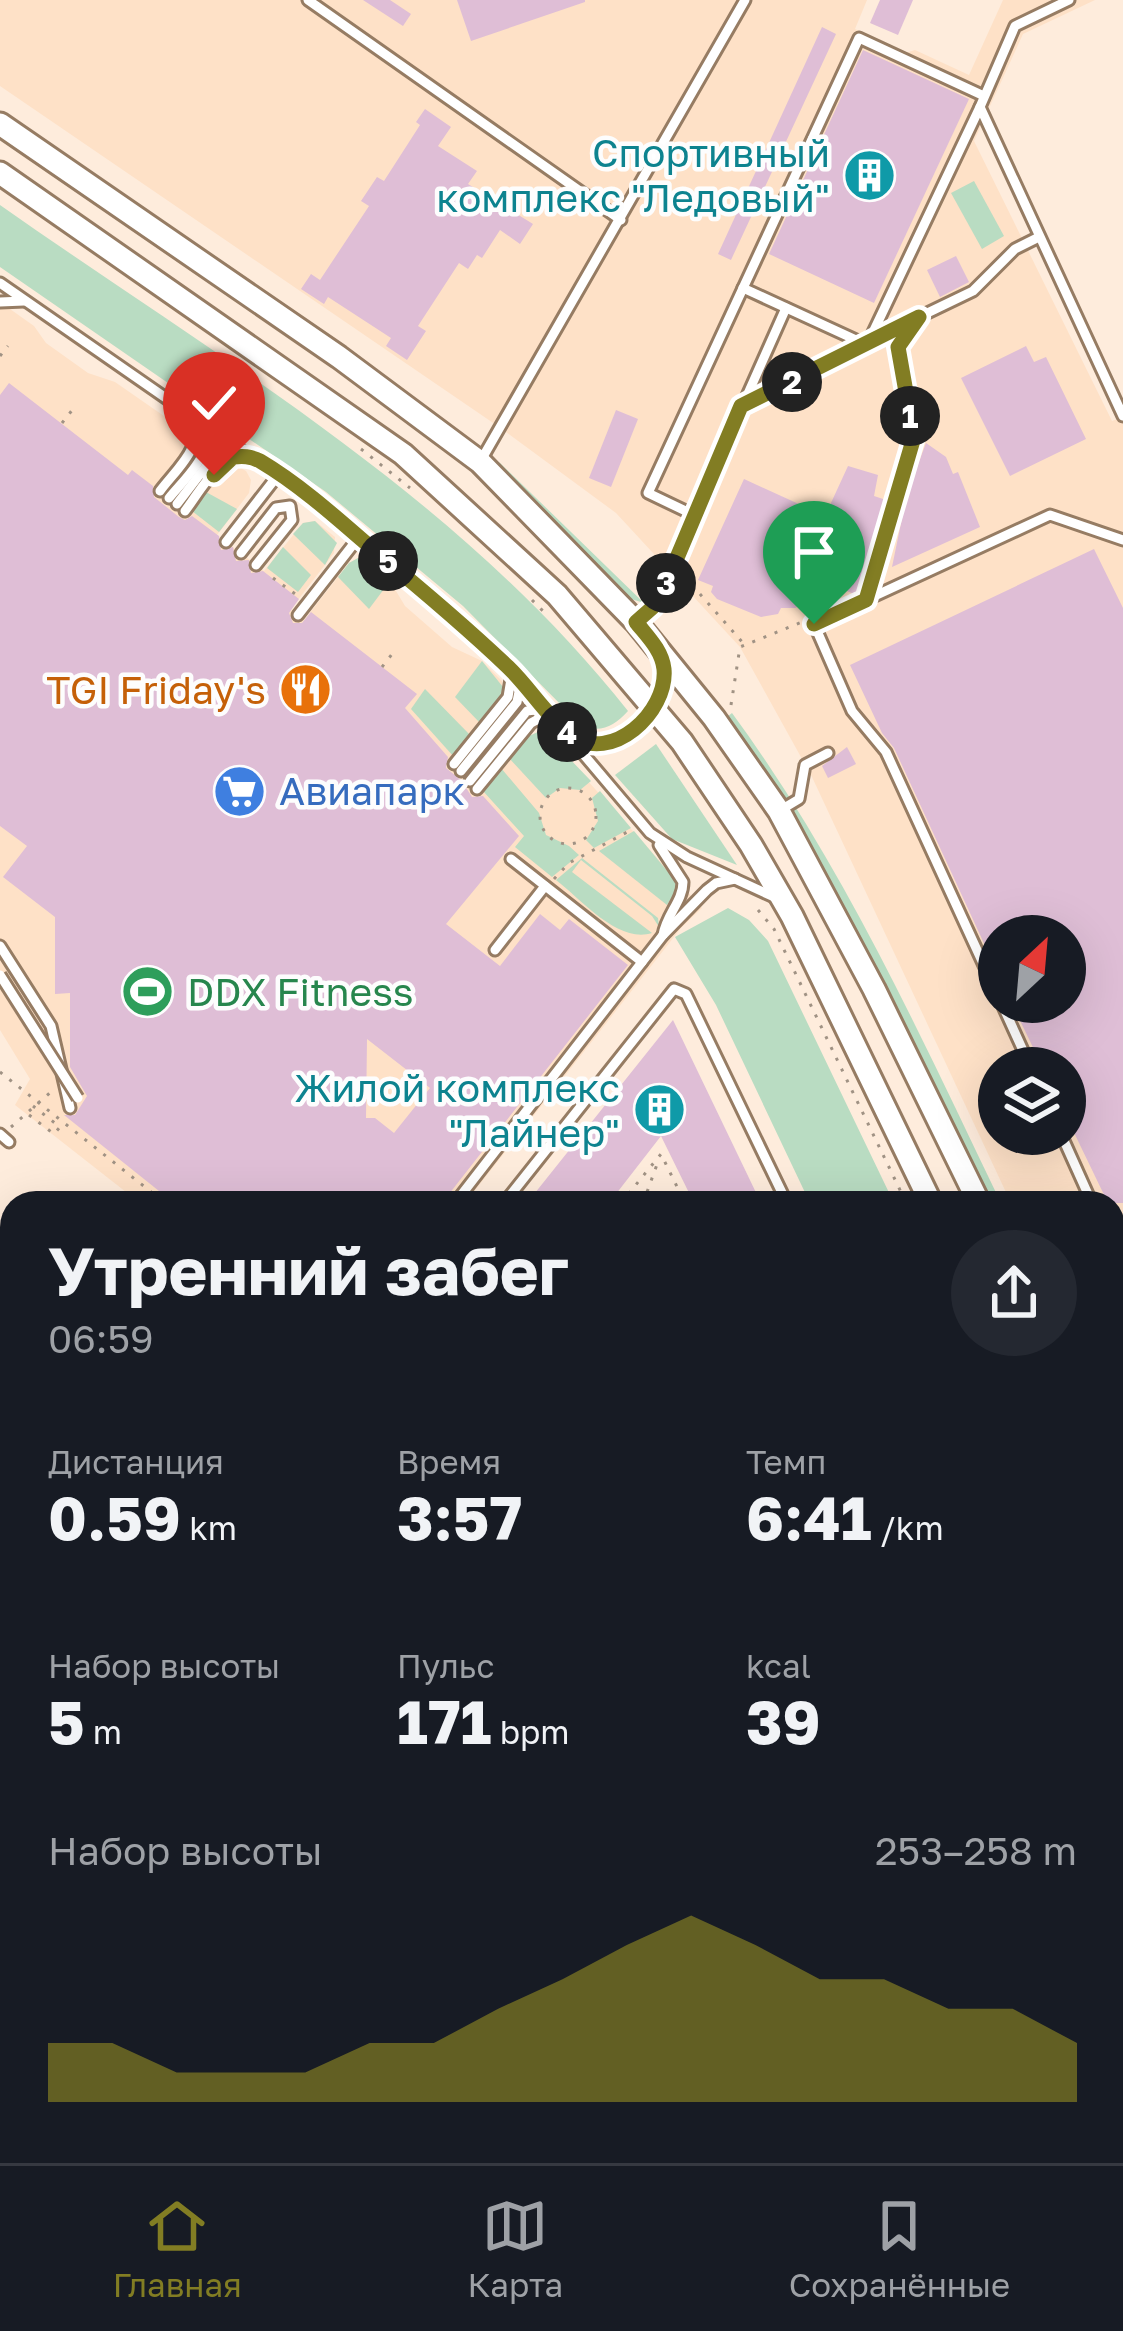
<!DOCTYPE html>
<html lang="ru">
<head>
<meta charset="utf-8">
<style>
  :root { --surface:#171b24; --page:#242831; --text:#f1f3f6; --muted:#9ea1a6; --line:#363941; --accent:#827d23 }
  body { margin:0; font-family:"Golos Text",sans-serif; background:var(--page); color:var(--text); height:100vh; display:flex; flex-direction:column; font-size:45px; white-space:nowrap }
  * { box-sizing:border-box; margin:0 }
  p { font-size:39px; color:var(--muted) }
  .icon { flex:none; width:66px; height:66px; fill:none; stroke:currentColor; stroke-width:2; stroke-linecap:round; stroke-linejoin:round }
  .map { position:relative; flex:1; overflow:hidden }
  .drawer { position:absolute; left:0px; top:1191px; width:1125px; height:972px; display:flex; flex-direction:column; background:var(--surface); border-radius:36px 36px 0 0; box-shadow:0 12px 48px #0002 }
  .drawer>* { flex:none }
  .needle { width:78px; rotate:26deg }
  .controls { position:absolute; left:978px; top:915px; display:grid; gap:24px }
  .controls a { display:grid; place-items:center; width:108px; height:108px; border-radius:50%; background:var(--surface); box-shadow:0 12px 48px #0002; font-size:60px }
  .pin { position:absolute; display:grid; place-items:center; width:102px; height:102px; color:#fff; margin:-123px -51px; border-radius:50% 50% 50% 0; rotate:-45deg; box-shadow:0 0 12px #0007 }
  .pin .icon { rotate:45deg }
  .km { position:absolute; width:60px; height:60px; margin:-30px; border-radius:50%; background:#222; color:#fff; font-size:33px; line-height:60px; text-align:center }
  .round { display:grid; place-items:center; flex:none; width:126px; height:126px; border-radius:63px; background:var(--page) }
  .overview { display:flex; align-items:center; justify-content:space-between; height:204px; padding:0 48px }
  h1 { font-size:66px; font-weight:700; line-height:90px }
  .stats { display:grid; grid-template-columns:repeat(3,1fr); gap:18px; height:204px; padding:12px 48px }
  .stats div { display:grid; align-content:center }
  .stats b { font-size:60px; font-weight:700 }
  .stats small { font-size:33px; font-weight:400 }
  .stats p { font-size:33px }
  .chart { height:336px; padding:24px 48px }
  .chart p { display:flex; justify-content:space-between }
  .chart svg { width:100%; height:216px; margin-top:12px; fill:var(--accent); opacity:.7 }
  .dock { display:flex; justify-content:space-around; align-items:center; height:168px; border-top:3px solid var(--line); background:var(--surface); font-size:33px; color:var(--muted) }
  .dock a { display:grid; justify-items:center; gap:6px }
  .dock .selected { color:var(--accent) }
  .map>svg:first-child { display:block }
</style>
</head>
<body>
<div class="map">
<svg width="1123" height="2163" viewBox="0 0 1123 2163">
  <rect width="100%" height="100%" fill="#feecdc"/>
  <g fill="#fee1c7" fill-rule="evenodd">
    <path d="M0 0H867L855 29 905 53 915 50 969 75 1003 0H1095L1023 34 974 141 1112 421 1123 417V1428L1113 1409V1203H1011L812 777 740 647 616 513 502 429 0 86ZM999 936H1065V1002H999ZM999 1068H1065V1134H999Z"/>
    <path d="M0 309H10L34 326 46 343 88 373 115 382 187 432 189 443 155 487 189 513 224 468 237 466 246 471 251 480 249 493 217 535 264 571 303 523 315 521 335 537 334 553 291 609 304 620 349 563 358 558 390 581 405 606 452 647 482 661 502 681V694L452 760 481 793 525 738 542 730 702 908 681 928 465 1203H140L15 1105 30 1079 0 1030Z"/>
  </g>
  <path fill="#f8dee4" d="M12 2048V2151H274L262 2163H0V2051Z"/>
  <g fill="#b9dcc2">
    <path d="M974 181 1004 236 982 249 951 193Z"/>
    <path d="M0 205C222 361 457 495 628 711 614 726 602 733 582 726L463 606 326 492 0 267Z"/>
    <path d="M499 462 644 603 628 598 573 539 504 475Z"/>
    <path d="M206 492 237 509 219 532 192 511Z"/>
    <path d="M315 521 337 543 325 565 293 534 303 523Z"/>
    <path d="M283 547 311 575 298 592 267 568Z"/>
    <path d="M358 558 390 581 369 609 338 577 349 563Z"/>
    <path d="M482 661 503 687 499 700 481 724 455 697Z"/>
    <path d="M425 689 471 736 454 757 411 709Z"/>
    <path d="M732 713C843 864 920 1035 1001 1203H990L829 878 786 802 727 717Z"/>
    <path d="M542 730 591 781 580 790 560 788 546 798 509 758 525 738Z"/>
    <path d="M656 744 737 865 672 839 615 775Z"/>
    <path d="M501 768 539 813 546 835 569 846 579 855 552 877 515 847 524 836 483 791Z"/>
    <path d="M600 791 631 828 594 848 586 840 598 821 592 798Z"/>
    <path d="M634 831 674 879 677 889 667 905 599 851Z"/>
    <path d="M582 858 658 918 659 927 652 916 581 860 572 872 652 933C618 944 581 899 556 880Z"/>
    <path d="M728 908 749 920 768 941 894 1203H810L716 1005 675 937Z"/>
    <path d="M1113 1635 1123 1655V1804L1113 1784Z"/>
    <path d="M12 1683V1960L0 1961V1689Z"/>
    <path d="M395 2151H1034L1028 2163H401Z"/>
  </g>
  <g fill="#dfbed6" fill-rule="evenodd">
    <path d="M363 0H390L411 14 403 26Z"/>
    <path d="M457 0H585V2L471 41Z"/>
    <path d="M880 0H913L898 35 870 23Z"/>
    <path d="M822 27 836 34 731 260 718 254Z"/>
    <path d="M863 50 969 99 874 303 769 254Z"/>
    <path d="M425 109 451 127 438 146 477 171 468 184 533 224 520 244 500 230 482 258 477 255 468 269 459 263 418 326 426 331 407 360 386 346 391 338 328 297 324 304 301 289 311 274 320 280 369 206 361 201 377 177 384 181 420 125 416 122Z"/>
    <path d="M956 256 969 282 940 297 927 270Z"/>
    <path d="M1026 346 1034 362 1046 357 1086 439 1010 476 961 378Z"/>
    <path d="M9 383 128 475 132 470 153 486 154 497 179 517 185 520 192 516 219 536 221 550 233 547 236 561 249 560 251 573 263 571 299 599 289 613 293 623H302L311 612 417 694 405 708 448 757 446 768 461 780 472 797 483 796 519 836 446 924 500 966 540 914 560 930 569 919 628 965 442 1203H174L64 1115H75L87 1096 70 1067V993L55 994V917L3 877 27 846 0 826V395ZM367 1039 430 1088 394 1133 375 1118H366Z"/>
    <path d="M616 410 638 419 611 487 589 478Z"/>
    <path d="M926 443 946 457 953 474 958 472 980 527 892 567 907 494Z"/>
    <path d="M848 466 878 475 874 496 886 500 856 595 840 588 795 608H781L778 614 761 617 717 599 711 592 713 586 698 580 744 479 825 516Z"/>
    <path d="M1094 549 1123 608V1203H1108L1065 1114V1068H1043L1011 1002H1065V936H999V976L894 748 882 733 850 665Z"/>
    <path d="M847 747 856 764 828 778 822 766Z"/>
    <path d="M673 1020 761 1203H694L661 1136 609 1203H527Z"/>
  </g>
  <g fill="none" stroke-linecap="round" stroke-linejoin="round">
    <defs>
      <g id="service">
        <path d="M308 0 621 220"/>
        <path d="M1069 0 1015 26 980 107 1123 416"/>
        <path d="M1039 237 1015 249 973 291 919 317 899 347 913 438 866 600 1050 515 1123 540"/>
        <path d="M0 283 323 507 455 618 518 677 650 833 687 857 774 897"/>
        <path d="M743 288 867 345 980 107"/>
        <path d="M0 302 24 301"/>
        <path d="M741 406 914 320"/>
        <path d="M480 462 745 0"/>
        <path d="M160 491C177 468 207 445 191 415"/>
        <path d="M169 498C186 477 217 451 203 424"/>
        <path d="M177 504 214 456 235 448"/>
        <path d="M185 511C202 489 219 452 251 458"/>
        <path d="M694 515 648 493 859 38 984 96"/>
        <path d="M226 542 278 475"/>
        <path d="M241 553 276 508 290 506 292 520 256 565"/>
        <path d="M866 600 814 624 852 711 886 752 999 998"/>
        <path d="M298 615 359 537"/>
        <path d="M636 622C664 597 688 552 694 515L786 308"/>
        <path d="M571 735C618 762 669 710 662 662"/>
        <path d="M454 764 508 697 512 673"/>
        <path d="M461 771 517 702 521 682"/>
        <path d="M470 781 527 711 544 709"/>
        <path d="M477 789 531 723 542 717 552 718"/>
        <path d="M779 811 799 799 805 765 828 753"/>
        <path d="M659 845 683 882C683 901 666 915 663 935"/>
        <path d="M511 859 642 962"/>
        <path d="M0 946 51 1026 70 1108"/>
        <path d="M495 950 545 886"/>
        <path d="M1001 1002 1031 1068"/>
        <path d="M0 1134 9 1142"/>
        <path d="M1061 1134 1092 1203"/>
        <path d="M455 1203 663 935 707 890 716 883 735 879"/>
        <path d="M504 1203 674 989 686 994 787 1203"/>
        <path d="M908 1203 927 1195"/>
        <path d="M1113 1248 1123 1270"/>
        <path d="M1113 1803 1123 1822"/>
        <path d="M1113 1835 1123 1830"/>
        <path d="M1113 1998 1123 1993"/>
        <path d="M1113 2056 1123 2063"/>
        <path d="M0 2069 12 2068"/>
        <path d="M58 2151 60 2163"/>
        <path d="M381 2151 388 2163"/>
        <path d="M327 2163 337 2151"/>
        <path d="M1017 2163 1022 2151"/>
      </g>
      <path id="minor" d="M0 1981 12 1979"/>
      <g id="tertiary">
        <path d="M0 124 339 357 480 462 636 622 714 718 779 811 874 989 979 1203"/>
        <path d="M0 173 403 454 557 595 682 742 751 845 792 916 931 1203"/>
        <path d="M1113 1494 1123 1514"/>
        <path d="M1113 1574 1123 1594"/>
      </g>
    </defs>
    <use href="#service" stroke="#967c63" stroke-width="15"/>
    <use href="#minor" stroke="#967c63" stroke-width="22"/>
    <use href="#tertiary" stroke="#967c63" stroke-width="27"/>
    <g stroke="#a09284" stroke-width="3" stroke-dasharray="3 9" stroke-linecap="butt">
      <path d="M0 356 8 346"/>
      <path d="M62 423 73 409"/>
      <path d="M361 449 410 488"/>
      <path d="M273 578 298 596"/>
      <path d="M692 585 743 643"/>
      <path d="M532 600 546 614"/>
      <path d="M382 667 396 649"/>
      <path d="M731 705 740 647 802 622"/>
      <circle cx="568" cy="816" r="28"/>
      <path d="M554 879 569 863 631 830"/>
      <path d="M758 910 774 929 901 1192"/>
      <path d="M0 1072 165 1203"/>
      <path d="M29 1115 54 1134 60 1127 33 1106"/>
      <path d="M11 1127 53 1090"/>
      <path d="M621 1203 661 1154 685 1203"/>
      <path d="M643 1203 659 1159"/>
      <path d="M0 1384 12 1394"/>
      <path d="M0 1406 12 1416"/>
      <path d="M0 1469 7 1425 12 1429"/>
      <path d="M0 1542 12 1540"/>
      <path d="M0 1565 12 1562"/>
      <path d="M1113 1629 1123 1649"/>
      <path d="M0 1730 12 1724"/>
      <path d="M0 1846 12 1844"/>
      <path d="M0 1892 12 1890"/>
      <path d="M0 1937 12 1935"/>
    </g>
    <use href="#service" stroke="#fff" stroke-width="9"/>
    <use href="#minor" stroke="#fff" stroke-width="16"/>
    <use href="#tertiary" stroke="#fff" stroke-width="21"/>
    <defs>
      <path id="service-bridge" d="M0 975 78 1098"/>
    </defs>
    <use href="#service-bridge" stroke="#967c63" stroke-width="15" stroke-linecap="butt"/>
    <use href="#service-bridge" stroke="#fff" stroke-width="9"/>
  </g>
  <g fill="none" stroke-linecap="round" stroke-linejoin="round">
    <defs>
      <path id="route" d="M214 475 233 457C243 456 250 456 260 461 302 486 339 520 376 552 421 589 466 627 508 667 530 688 547 717 571 735 611 765 668 712 664 669 662 650 647 636 636 622L653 607 671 572 741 406 919 317 898 347 914 437 866 600 814 624"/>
    </defs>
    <use href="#route" stroke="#fff" stroke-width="24"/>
    <use href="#route" stroke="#827d23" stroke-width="15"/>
  </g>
  <defs>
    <symbol id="building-disc" viewBox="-11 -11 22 22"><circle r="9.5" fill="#0f9aa8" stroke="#fdfdfd"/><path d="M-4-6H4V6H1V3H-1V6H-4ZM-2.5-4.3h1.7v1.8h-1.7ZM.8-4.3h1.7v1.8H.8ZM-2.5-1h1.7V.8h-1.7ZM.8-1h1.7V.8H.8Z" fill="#fff"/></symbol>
    <symbol id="restaurant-disc" viewBox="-11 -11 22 22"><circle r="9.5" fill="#e8710a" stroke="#fdfdfd"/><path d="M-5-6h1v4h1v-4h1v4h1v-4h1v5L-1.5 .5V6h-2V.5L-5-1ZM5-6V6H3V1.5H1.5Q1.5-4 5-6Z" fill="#fff"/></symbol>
    <symbol id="supermarket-disc" viewBox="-11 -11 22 22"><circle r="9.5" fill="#3f7fe0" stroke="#fdfdfd"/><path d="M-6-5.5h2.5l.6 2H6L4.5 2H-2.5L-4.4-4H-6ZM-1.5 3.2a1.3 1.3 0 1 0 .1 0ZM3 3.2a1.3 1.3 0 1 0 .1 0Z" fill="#fff"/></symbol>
    <symbol id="stadium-disc" viewBox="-11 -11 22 22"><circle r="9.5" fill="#2e9e5b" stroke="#fdfdfd"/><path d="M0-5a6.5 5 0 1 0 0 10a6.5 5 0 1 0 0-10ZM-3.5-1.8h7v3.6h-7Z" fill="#fff"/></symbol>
  </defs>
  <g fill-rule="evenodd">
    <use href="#building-disc" x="840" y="146" width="59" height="59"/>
    <use href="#restaurant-disc" x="276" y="660" width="59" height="59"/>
    <use href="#supermarket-disc" x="210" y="762" width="59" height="59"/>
    <use href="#stadium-disc" x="118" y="962" width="59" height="59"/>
    <use href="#building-disc" x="630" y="1080" width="59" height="59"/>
  </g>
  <g text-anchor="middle" stroke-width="9" stroke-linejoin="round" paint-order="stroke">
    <g font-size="39" fill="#0d838f" stroke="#fdfdfd" text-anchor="end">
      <text x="830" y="167">Спортивный<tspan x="830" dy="45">комплекс "Ледовый"</tspan></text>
      <text x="620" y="1102">Жилой комплекс<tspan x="620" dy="45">"Лайнер"</tspan></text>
    </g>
    <g font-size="39" fill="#c56008" stroke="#fdfdfd" text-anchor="end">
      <text x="266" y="704">TGI Friday's</text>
    </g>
    <g font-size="39" fill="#366cbe" stroke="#fdfdfd" text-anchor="start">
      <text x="279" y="805">Авиапарк</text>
    </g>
    <g font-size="39" fill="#27864d" stroke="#fdfdfd" text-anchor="start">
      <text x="187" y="1006">DDX Fitness</text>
    </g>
  </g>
</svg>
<div class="controls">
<a><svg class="needle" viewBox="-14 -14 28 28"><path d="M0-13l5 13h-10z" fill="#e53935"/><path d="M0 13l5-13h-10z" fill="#9ea1a6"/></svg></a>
<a><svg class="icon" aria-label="layers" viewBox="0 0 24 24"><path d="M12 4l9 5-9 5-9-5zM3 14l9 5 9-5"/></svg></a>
</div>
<div class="pin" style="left:814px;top:624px;background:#1e9e55"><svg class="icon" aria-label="arrive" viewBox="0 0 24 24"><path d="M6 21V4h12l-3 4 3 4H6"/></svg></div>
<div class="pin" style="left:214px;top:475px;background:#d93025"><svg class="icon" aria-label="check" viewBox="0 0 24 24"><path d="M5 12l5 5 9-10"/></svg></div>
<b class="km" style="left:910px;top:416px">1</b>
<b class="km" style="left:792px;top:382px">2</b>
<b class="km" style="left:666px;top:583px">3</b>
<b class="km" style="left:567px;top:732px">4</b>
<b class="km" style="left:388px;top:561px">5</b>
<section class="drawer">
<div class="overview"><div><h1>Утренний забег</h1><p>06:59</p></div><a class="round"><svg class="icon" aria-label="share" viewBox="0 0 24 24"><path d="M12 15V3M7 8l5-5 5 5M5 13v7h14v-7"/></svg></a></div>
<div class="stats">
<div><p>Дистанция</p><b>0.59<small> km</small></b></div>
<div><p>Время</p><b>3:57</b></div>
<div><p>Темп</p><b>6:41<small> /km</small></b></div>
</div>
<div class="stats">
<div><p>Набор высоты</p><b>5<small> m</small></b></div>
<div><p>Пульс</p><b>171<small> bpm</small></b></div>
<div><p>kcal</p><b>39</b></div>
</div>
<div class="chart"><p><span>Набор высоты</span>253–258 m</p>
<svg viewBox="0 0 160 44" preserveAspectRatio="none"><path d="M0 44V32L10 32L20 38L30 38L40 38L50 32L60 32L70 25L80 19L90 12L100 6L110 12L120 19L130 19L140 25L150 25L160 32V44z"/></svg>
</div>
</section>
</div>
<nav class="dock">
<a class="selected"><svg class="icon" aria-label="home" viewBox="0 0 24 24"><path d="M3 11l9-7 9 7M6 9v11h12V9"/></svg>Главная</a>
<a><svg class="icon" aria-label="map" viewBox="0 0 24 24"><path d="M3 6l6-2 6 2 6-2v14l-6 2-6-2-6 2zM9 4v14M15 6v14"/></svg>Карта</a>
<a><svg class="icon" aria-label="saved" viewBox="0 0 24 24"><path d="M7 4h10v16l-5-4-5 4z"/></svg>Сохранённые</a>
</nav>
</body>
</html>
